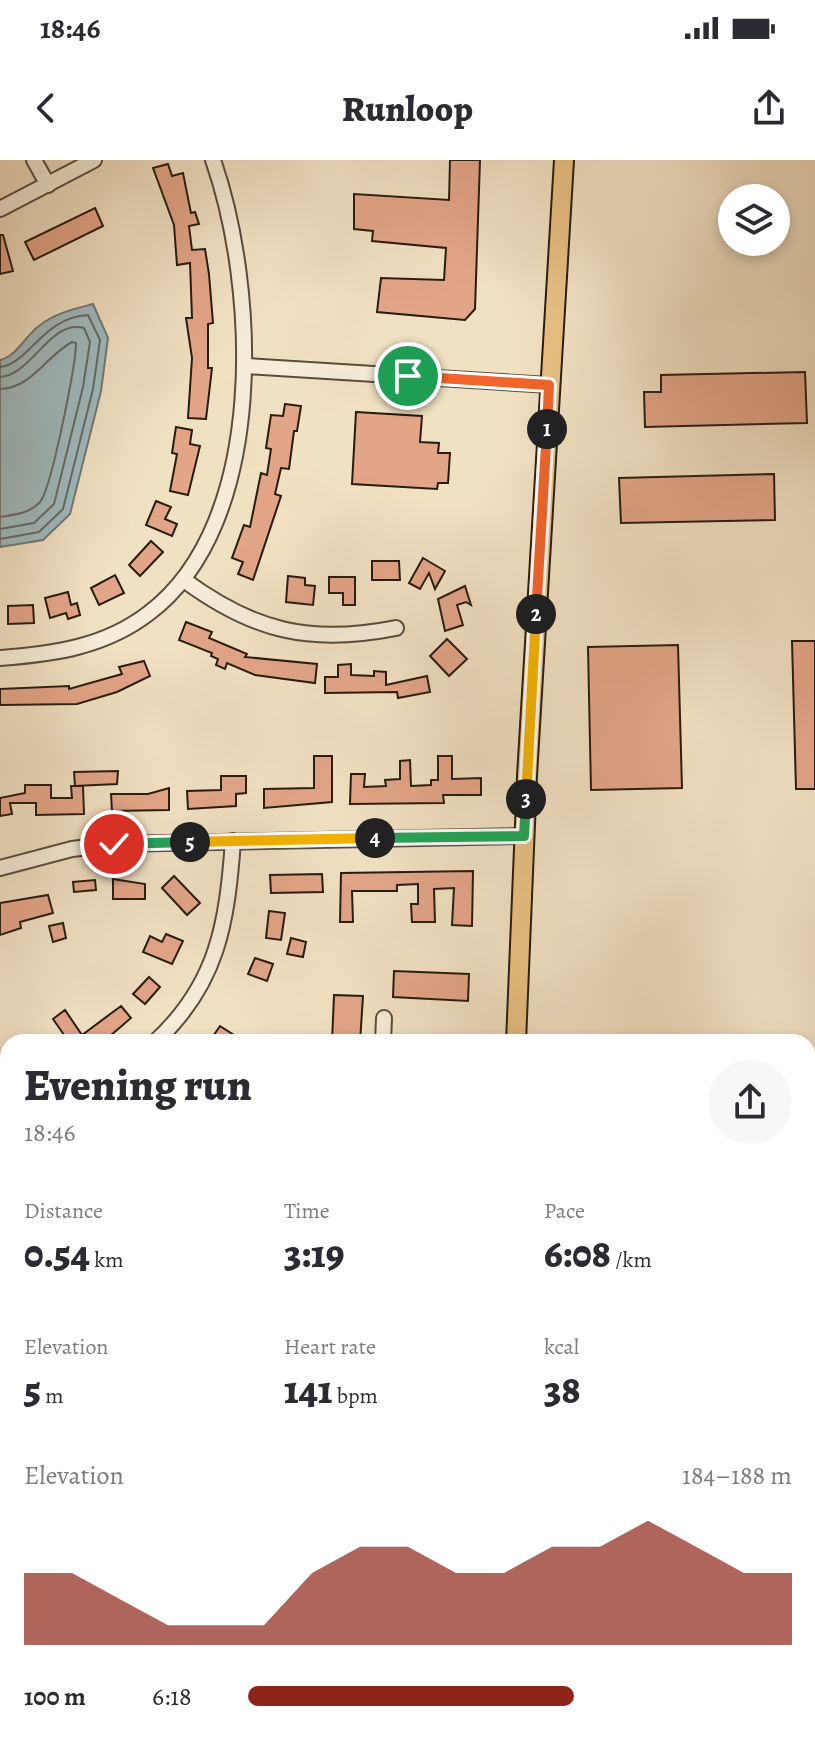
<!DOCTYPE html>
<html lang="en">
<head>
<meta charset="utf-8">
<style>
  :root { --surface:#fff; --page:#f7f7f7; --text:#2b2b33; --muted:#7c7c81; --accent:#8f2418 }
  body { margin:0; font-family:Alegreya,serif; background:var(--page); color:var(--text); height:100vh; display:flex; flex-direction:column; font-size:30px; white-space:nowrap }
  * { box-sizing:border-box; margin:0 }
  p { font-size:26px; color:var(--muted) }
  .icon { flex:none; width:44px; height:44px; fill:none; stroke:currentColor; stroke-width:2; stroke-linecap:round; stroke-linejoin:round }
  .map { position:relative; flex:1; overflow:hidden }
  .details { position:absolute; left:0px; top:874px; width:816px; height:710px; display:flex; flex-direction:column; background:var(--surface); border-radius:24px 24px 0 0; box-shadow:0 4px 12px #0003 }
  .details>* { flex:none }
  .buttons { position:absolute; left:718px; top:24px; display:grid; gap:16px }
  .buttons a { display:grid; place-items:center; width:72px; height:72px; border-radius:50%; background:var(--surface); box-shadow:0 4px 12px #0003; font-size:40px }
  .pin { position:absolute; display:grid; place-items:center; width:68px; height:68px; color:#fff; margin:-34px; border:4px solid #fff; border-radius:50%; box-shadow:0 2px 8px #0007 }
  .km { position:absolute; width:40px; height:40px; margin:-20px; border-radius:50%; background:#222; color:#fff; font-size:22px; line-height:40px; text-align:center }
  .round { display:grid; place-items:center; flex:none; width:84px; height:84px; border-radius:42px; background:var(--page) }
  .headline { display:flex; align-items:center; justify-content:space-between; height:136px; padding:0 24px }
  h1 { font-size:44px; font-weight:800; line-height:60px }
  .metrics { display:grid; grid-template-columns:repeat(3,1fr); gap:12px; height:136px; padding:8px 24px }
  .metrics div { display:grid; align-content:center }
  .metrics b { font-size:40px; font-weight:800 }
  .metrics small { font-size:22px; font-weight:400 }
  .metrics p { font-size:22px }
  .chart { height:224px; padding:16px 24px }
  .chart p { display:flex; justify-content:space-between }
  .chart svg { width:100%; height:144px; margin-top:8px; fill:var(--accent); opacity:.7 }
  ul { padding:0 24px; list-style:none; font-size:26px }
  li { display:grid; grid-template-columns:128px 96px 1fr; align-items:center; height:60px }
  li i { height:20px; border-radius:10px; background:var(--accent) }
  .status { display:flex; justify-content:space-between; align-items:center; height:56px; padding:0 40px; background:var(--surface); direction:ltr }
  .status svg { height:22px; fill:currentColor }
  header { display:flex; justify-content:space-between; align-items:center; height:104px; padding:0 24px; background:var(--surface); font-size:36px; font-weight:800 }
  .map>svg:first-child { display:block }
</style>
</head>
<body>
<div class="status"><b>18:46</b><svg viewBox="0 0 49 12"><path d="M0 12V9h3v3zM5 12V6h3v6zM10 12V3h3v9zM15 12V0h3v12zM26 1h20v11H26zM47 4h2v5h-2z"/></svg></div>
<header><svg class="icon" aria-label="back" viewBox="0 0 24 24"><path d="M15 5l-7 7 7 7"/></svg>Runloop<svg class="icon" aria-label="share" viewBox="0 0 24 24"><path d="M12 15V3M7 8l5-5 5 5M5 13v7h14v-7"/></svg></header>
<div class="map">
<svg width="815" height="1583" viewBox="0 0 815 1583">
  <rect width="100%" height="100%" fill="#f1e1c3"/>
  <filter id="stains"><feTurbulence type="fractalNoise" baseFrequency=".0025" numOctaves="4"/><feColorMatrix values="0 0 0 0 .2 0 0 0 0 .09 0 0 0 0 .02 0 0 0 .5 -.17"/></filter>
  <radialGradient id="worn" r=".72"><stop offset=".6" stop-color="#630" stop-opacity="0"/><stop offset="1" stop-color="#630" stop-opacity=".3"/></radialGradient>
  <path fill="#a0bbbf" stroke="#707b79" stroke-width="2" d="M93 144 108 178 101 231 70 354 43 380 0 387V200C17 196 25 176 39 166 55 153 74 149 93 144Z"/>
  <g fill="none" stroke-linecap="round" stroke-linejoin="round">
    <g stroke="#646c68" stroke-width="2">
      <path d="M0 207C29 204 43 157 88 155L100 180 93 229 63 349 39 372 0 379"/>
      <path d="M0 217C32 215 50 159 84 168L90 182 83 227 54 344 34 363 0 369"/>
      <path d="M0 229C32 228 46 196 72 182L76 183C76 204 51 330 40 342 29 354 16 354 0 357"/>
    </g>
  </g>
  <g fill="#e3a588" stroke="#271c10" stroke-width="2">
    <path d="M450 0H480L475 149 465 160 377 152 381 118 444 120 446 88 372 81 373 71 354 69V34L449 40Z"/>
    <path d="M168 4 172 16 183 13 191 53 195 52 199 64 189 66 192 90 205 89 209 114 213 163 208 164V208H212L206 259 188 258 192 198 186 158H192L190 103 177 105 174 65 153 8Z"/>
    <path d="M95 48 103 66 34 100 25 82Z"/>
    <path d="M0 75H3L13 111 0 114Z"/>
    <path d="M805 212 807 263 645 267 644 232H661V215Z"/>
    <path d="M285 244 301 246 297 271H294L289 309 281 308 275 334 281 336 253 420 238 414 243 402 232 398 244 365 250 367 261 313 267 315 271 289 266 288 271 255 283 256Z"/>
    <path d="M356 252 422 256 420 282 439 283 438 293H450L448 323H438L437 329 352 324Z"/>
    <path d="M176 267 192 270 190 284 200 286 188 335 170 331 177 294 172 293Z"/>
    <path d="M774 314 775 360 621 363 619 318Z"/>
    <path d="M156 341 171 347 165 359 177 364 172 376 146 365Z"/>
    <path d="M151 381 163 392 140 416 129 405Z"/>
    <path d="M423 398 445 411 435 429 429 413 420 429 409 423Z"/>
    <path d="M372 401H399L400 420H372Z"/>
    <path d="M115 415 124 433 99 445 91 428Z"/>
    <path d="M288 416 305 418V425L315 426 313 445 286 442Z"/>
    <path d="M329 417H355V445H343V433H329Z"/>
    <path d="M465 426 471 445 466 442 457 445 463 465 445 471 438 439Z"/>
    <path d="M68 432 71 445 77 443 80 455 68 459 66 453 50 458 45 438Z"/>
    <path d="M33 445 34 463 8 464V446Z"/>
    <path d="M186 462 212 472 209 478 247 494 245 497 317 504 315 523 255 515 227 503 225 509 216 505 218 499 211 496 212 493 179 480Z"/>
    <path d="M447 479 467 499 449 516 430 496Z"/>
    <path d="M792 481H815V629H796Z"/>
    <path d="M678 485 682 628 591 630 588 487Z"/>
    <path d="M144 501 150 516 117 532 77 544 0 545V529L69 526V529L122 514 119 507Z"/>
    <path d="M351 504V515L374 516V511L386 512V525L427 516 430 532 398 538 397 532 325 533V517H338V505Z"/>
    <path d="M314 596H332V642L264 648V629L314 628Z"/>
    <path d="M438 596H452V619L481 618V635H443L444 643 350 644 351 614H365L364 627 386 626 385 620 400 619V601L410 600 411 626 431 625V620H438Z"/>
    <path d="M118 611 117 624 75 626 74 612Z"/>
    <path d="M221 616H246V633L236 634V646L188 649 187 631 221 630Z"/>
    <path d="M25 625H51V638H72L71 626H83L84 654 36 655V643H10L12 654 0 656V638L25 633Z"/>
    <path d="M169 628V650L112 651 111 634H148Z"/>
    <path d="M473 711 472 766 452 765 454 728 434 729 435 762H412L411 744H418V724L397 725V731H352L353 762H340L341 713Z"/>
    <path d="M322 714 323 732 271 733 270 715Z"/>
    <path d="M174 716 200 743 187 755 162 728Z"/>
    <path d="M113 719 145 724V739H113Z"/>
    <path d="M95 720 96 730 74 732 73 722Z"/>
    <path d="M48 735 53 753 20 762 21 768 0 775V743Z"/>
    <path d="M269 751 285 753 281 780 266 778Z"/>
    <path d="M63 763 66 778 53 782 49 766Z"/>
    <path d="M166 774 183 781 172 804 143 792 150 776 162 782Z"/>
    <path d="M291 778 306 782 303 797 287 794Z"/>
    <path d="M255 798 273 804 267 821 248 814Z"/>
    <path d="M394 811 469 814 468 841 393 837Z"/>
    <path d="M149 817 160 827 145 844 133 834Z"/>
    <path d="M334 835 363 836 360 882H332Z"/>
    <path d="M121 846 131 858 103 882H69L53 859 65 850 82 875Z"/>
    <path d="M220 866 234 875 229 882H209Z"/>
  </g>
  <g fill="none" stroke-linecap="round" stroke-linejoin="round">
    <defs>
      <g id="minor">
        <path d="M34 0 48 25"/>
        <path d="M0 49 94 0"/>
        <path d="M246 206 549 225"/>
        <path d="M184 420C253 471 310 485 396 468"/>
        <path d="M0 498C54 494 105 487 149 453 269 362 257 126 213 0"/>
        <path d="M0 708 72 689 114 684 524 676"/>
        <path d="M155 882C218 824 227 763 233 681"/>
        <path d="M383 882 384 858"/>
        <path d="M0 996 8 990"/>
        <path d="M0 1151 8 1153"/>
        <path d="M0 1212 8 1210"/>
        <path d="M808 1494H815"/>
        <path d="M588 1583 591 1576"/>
      </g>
      <g id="major">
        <path d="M516 882 527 616 564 0"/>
        <path d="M808 1308H815"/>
        <path d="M0 1337H8"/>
        <path d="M471 1583 472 1576"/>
      </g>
    </defs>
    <use href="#minor" stroke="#5a4d3d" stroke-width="18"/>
    <use href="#major" stroke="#271c10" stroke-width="22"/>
    <use href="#minor" stroke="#f6ecd8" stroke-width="14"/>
    <use href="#major" stroke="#e8c082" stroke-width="18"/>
  </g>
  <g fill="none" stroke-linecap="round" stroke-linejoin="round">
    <defs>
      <path id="split-1" d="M408 216 549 225 547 269"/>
      <path id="split-2" d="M536 454 547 269"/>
      <path id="split-3" d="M526 639 536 454"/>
      <path id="split-4" d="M375 678 524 676 526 639"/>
      <path id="split-5" d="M190 682 375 678"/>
      <path id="split-6" d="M114 684 190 682"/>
    </defs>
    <use href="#split-1" stroke="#fff" stroke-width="16"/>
    <use href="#split-2" stroke="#fff" stroke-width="16"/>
    <use href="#split-3" stroke="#fff" stroke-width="16"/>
    <use href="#split-4" stroke="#fff" stroke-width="16"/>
    <use href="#split-5" stroke="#fff" stroke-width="16"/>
    <use href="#split-6" stroke="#fff" stroke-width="16"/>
    <use href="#split-1" stroke="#f0652b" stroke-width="10"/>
    <use href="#split-2" stroke="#f0652b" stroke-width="10"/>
    <use href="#split-3" stroke="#f5b400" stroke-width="10"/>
    <use href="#split-4" stroke="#22a559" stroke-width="10"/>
    <use href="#split-5" stroke="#f5b400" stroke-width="10"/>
    <use href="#split-6" stroke="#22a559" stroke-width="10"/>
  </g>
  <rect width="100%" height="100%" filter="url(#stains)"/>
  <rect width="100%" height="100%" fill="url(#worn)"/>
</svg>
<div class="buttons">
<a><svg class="icon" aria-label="layers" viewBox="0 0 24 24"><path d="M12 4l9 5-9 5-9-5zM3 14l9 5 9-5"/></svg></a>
</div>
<div class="pin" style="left:408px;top:216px;background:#1e9e55"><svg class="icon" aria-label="arrive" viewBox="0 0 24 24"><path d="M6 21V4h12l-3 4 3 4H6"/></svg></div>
<div class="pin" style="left:114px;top:684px;background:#d93025"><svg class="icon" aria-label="check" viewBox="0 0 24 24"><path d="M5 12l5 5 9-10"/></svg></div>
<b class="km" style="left:547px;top:269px">1</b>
<b class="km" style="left:536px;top:454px">2</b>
<b class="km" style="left:526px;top:639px">3</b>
<b class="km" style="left:375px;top:678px">4</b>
<b class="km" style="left:190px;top:682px">5</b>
<section class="details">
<div class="headline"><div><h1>Evening run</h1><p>18:46</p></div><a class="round"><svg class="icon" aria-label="share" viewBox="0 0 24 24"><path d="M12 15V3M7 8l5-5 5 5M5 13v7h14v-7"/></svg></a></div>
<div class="metrics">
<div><p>Distance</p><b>0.54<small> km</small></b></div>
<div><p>Time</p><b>3:19</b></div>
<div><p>Pace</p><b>6:08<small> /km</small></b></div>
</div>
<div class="metrics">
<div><p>Elevation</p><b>5<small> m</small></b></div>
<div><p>Heart rate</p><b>141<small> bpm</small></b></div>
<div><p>kcal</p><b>38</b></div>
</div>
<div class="chart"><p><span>Elevation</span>184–188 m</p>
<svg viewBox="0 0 160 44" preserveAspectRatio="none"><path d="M0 44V22L10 22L20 30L30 38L40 38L50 38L60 22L70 14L80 14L90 22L100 22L110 14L120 14L130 6L140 14L150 22L160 22V44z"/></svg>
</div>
<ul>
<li><b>100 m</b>6:18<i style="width:60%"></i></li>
</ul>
</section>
</div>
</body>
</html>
